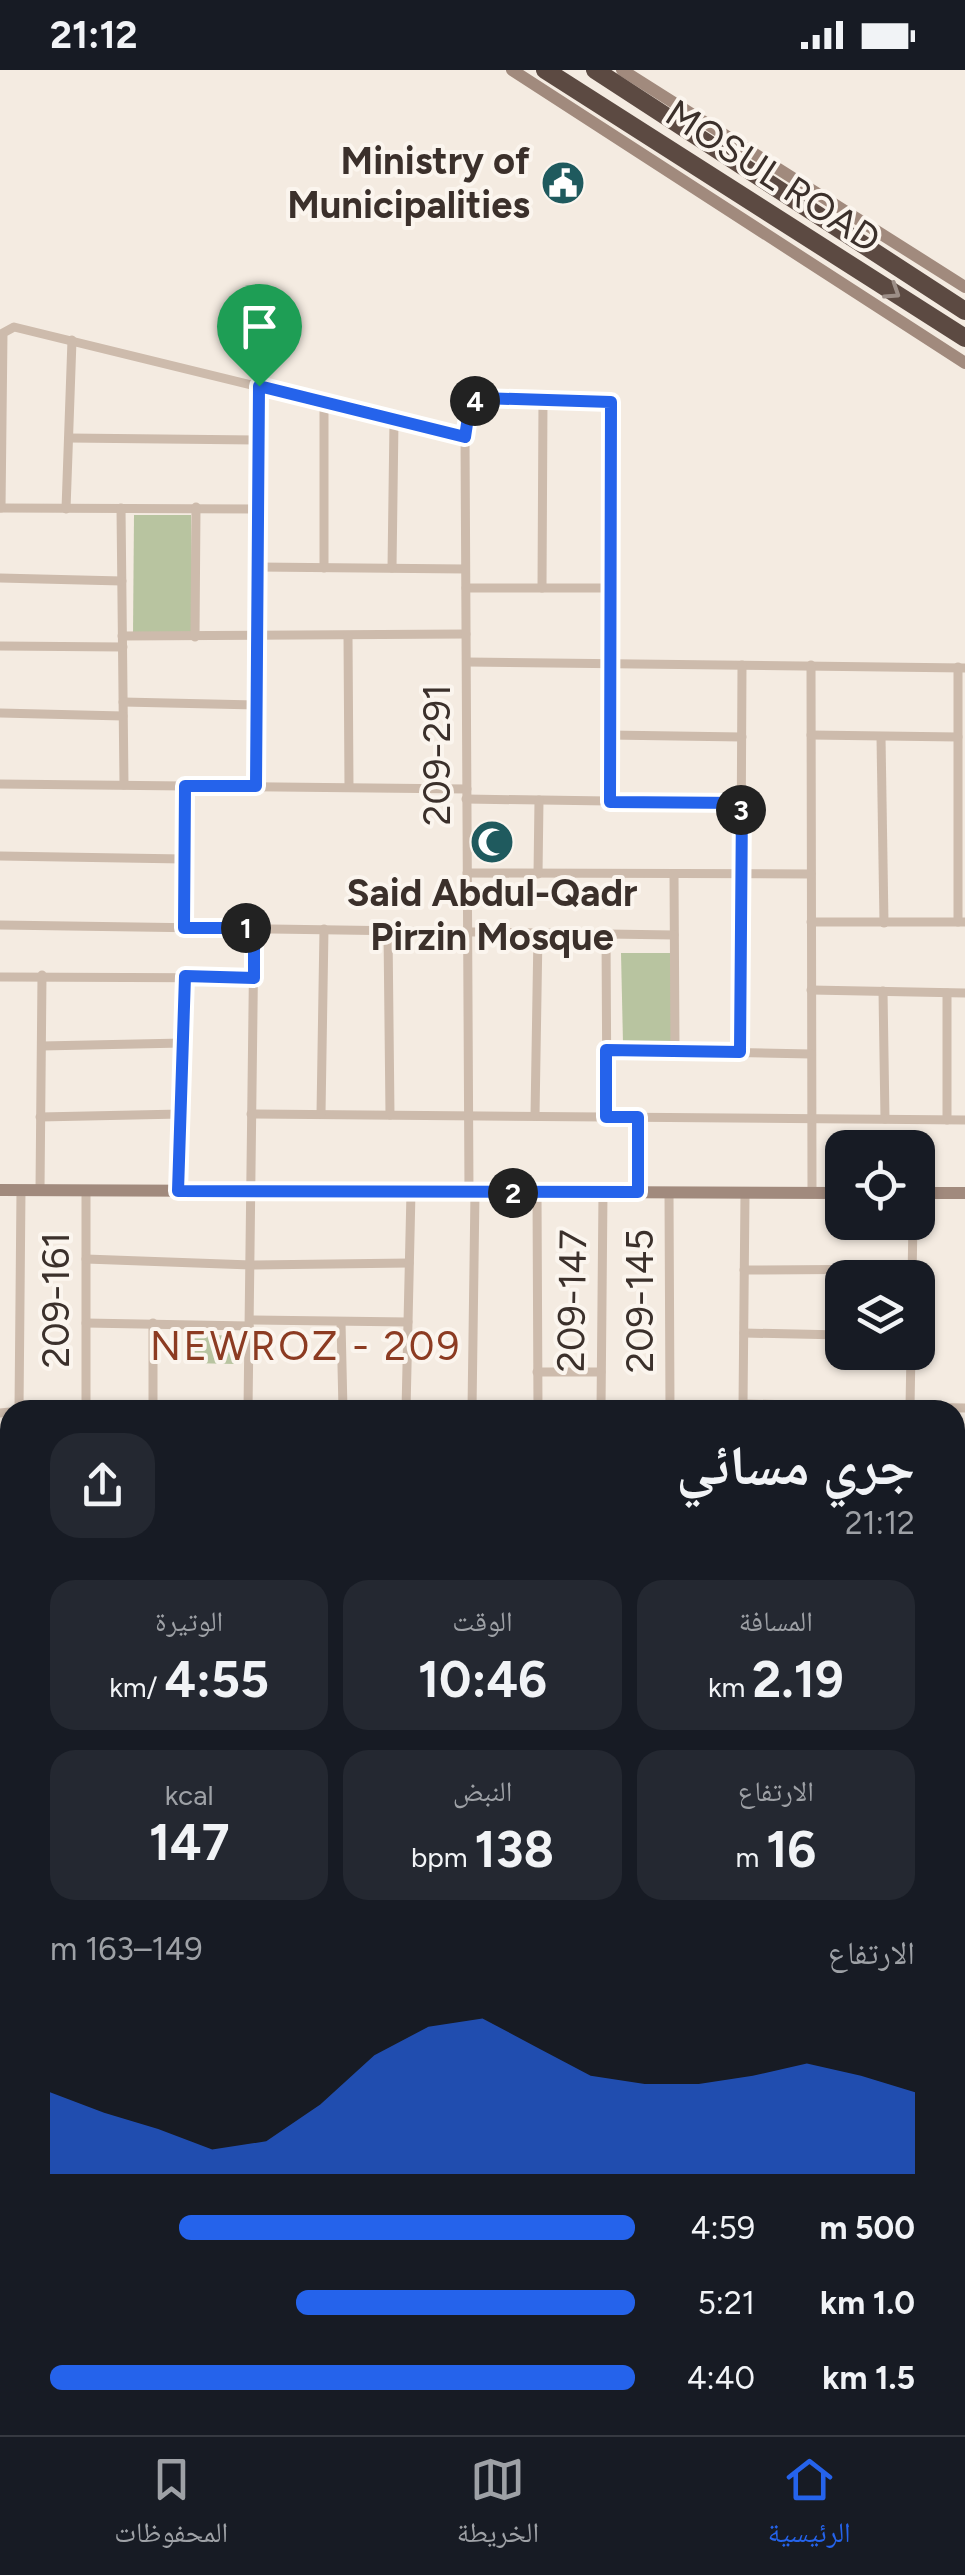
<!DOCTYPE html>
<html lang="ar">
<head>
<meta charset="utf-8">
<style>
  :root { --surface:#171b24; --page:#242831; --text:#f1f3f6; --muted:#9ea1a6; --line:#363941; --accent:#2563eb }
  body { margin:0; font-family:Figtree,"Noto Naskh Arabic",sans-serif; background:var(--page); color:var(--text); direction:rtl; height:100vh; display:flex; flex-direction:column; font-size:38px; white-space:nowrap }
  * { box-sizing:border-box; margin:0 }
  p { font-size:32px; color:var(--muted) }
  .icon { flex:none; width:55px; height:55px; fill:none; stroke:currentColor; stroke-width:2; stroke-linecap:round; stroke-linejoin:round }
  .map { position:relative; flex:1; overflow:hidden; direction:ltr }
  .side { position:absolute; left:0px; top:1330px; width:965px; height:1035px; display:flex; flex-direction:column; background:var(--surface); border-radius:30px 30px 0 0; box-shadow:0 2px 8px #0004; direction:rtl }
  .side>* { flex:none }
  .fabs { position:absolute; left:825px; top:1060px; display:grid; gap:20px }
  .fabs a { display:grid; place-items:center; width:110px; height:110px; border-radius:20px; background:var(--surface); box-shadow:0 2px 8px #0004; font-size:50px }
  .pin { position:absolute; display:grid; place-items:center; width:85px; height:85px; color:#fff; margin:-102px -42px; border-radius:50% 50% 50% 0; rotate:-45deg; box-shadow:0 0 10px #0007 }
  .pin .icon { rotate:45deg }
  .km { position:absolute; width:50px; height:50px; margin:-25px; border-radius:50%; background:#222; color:#fff; font-size:28px; line-height:50px; text-align:center }
  .round { display:grid; place-items:center; flex:none; width:105px; height:105px; border-radius:30px; background:var(--page) }
  .overview { display:flex; align-items:center; justify-content:space-between; height:170px; padding:0 50px }
  h1 { font-size:55px; font-weight:700; line-height:75px }
  .stats { display:grid; grid-template-columns:repeat(3,1fr); gap:15px; height:170px; padding:10px 50px }
  .stats div { display:grid; align-content:center; border-radius:25px; background:var(--page); text-align:center }
  .stats b { font-size:50px; font-weight:700 }
  .stats small { font-size:28px; font-weight:400 }
  .stats p { font-size:28px }
  .chart { height:280px; padding:20px 50px }
  .chart p { display:flex; justify-content:space-between }
  .chart svg { width:100%; height:180px; margin-top:10px; fill:var(--accent); opacity:.7 }
  ul { padding:0 50px; list-style:none; font-size:32px }
  li { display:grid; grid-template-columns:160px 120px 1fr; align-items:center; height:75px }
  li i { height:25px; border-radius:12px; background:var(--accent) }
  .status { display:flex; justify-content:space-between; align-items:center; height:70px; padding:0 50px; background:var(--surface); direction:ltr }
  .status svg { height:28px; fill:currentColor }
  .menu { display:flex; justify-content:space-around; align-items:center; height:140px; border-top:2px solid var(--line); background:var(--surface); font-size:28px; color:var(--muted) }
  .menu a { display:grid; justify-items:center; gap:5px }
  .menu .selected { color:var(--accent) }
  .map>svg:first-child { display:block }
</style>
</head>
<body>
<div class="status"><b>21:12</b><svg viewBox="0 0 49 12"><path d="M0 12V9h3v3zM5 12V6h3v6zM10 12V3h3v9zM15 12V0h3v12zM26 1h20v11H26zM47 4h2v5h-2z"/></svg></div>
<div class="map">
<svg width="965" height="2365" viewBox="0 0 965 2365">
  <rect width="100%" height="100%" fill="#f4ebe1"/>
  <g fill="#b8c4a0">
    <path d="M134 445H191L193 564H133Z"/>
    <path d="M621 883H672L671 975 623 973Z"/>
    <path d="M190 1264 234 1266V1294L190 1293Z"/>
  </g>
  <g fill="none" stroke-linecap="round" stroke-linejoin="round">
    <g stroke="#cdbbac" stroke-width="9">
      <path d="M324 332V498"/>
      <path d="M69 368 259 370"/>
      <path d="M0 438 258 439"/>
      <path d="M1 438 3 263 14 257 465 367"/>
      <path d="M121 438 124 715"/>
      <path d="M66 439 72 270"/>
      <path d="M258 497 465 499"/>
      <path d="M392 498 394 351"/>
      <path d="M0 508 122 511"/>
      <path d="M466 518H611"/>
      <path d="M542 518 543 329"/>
      <path d="M122 566 466 564"/>
      <path d="M348 566 349 717"/>
      <path d="M195 567 196 437"/>
      <path d="M0 576 123 577"/>
      <path d="M467 592 965 598"/>
      <path d="M811 595 812 1123"/>
      <path d="M958 597V852"/>
      <path d="M123 632 257 635"/>
      <path d="M0 643 123 646"/>
      <path d="M609 665 742 667"/>
      <path d="M811 665 958 667"/>
      <path d="M881 667 884 853"/>
      <path d="M0 714 467 719"/>
      <path d="M256 716 259 315"/>
      <path d="M466 729 742 733"/>
      <path d="M0 786 184 789"/>
      <path d="M467 803 811 804"/>
      <path d="M538 804 539 730"/>
      <path d="M674 804 675 981"/>
      <path d="M811 852H965"/>
      <path d="M0 855 674 865"/>
      <path d="M184 857 185 716"/>
      <path d="M388 861 390 1045"/>
      <path d="M606 864 607 1047"/>
      <path d="M0 907 254 908"/>
      <path d="M811 920 965 923"/>
      <path d="M883 921 885 1049"/>
      <path d="M42 976 183 973"/>
      <path d="M606 980 811 984"/>
      <path d="M740 982 742 595"/>
      <path d="M251 1044 965 1050"/>
      <path d="M321 1044 324 859"/>
      <path d="M535 1046 538 863"/>
      <path d="M40 1047 181 1044"/>
      <path d="M947 1050V923"/>
      <path d="M40 1120 42 905"/>
      <path d="M86 1120V1340"/>
      <path d="M179 1121 185 905"/>
      <path d="M469 1122 465 367 470 334 481 328 606 330 613 337 610 731"/>
      <path d="M638 1122 639 1047"/>
      <path d="M669 1122 670 1340"/>
      <path d="M537 1123 538 1340"/>
      <path d="M86 1189 251 1195 409 1193"/>
      <path d="M744 1200 912 1199"/>
      <path d="M912 1208 913 1152"/>
      <path d="M250 1250 408 1252"/>
      <path d="M341 1252 343 1340"/>
      <path d="M86 1253 249 1256"/>
      <path d="M744 1263 842 1265"/>
      <path d="M537 1302H601"/>
      <path d="M743 1334 965 1338"/>
      <path d="M743 1336 745 1124"/>
      <path d="M910 1337 911 1282"/>
      <path d="M19 1340 21 1120"/>
      <path d="M153 1340V1253"/>
      <path d="M248 1340 254 859"/>
      <path d="M406 1340 411 1122"/>
      <path d="M472 1340 475 1122"/>
      <path d="M601 1340 603 1122"/>
      <path d="M0 1343 10 1342"/>
      <path d="M955 1402H965"/>
      <path d="M0 1415H10"/>
      <path d="M955 1469H965"/>
      <path d="M0 1547H10"/>
      <path d="M0 1610H10"/>
      <path d="M955 1620H965"/>
      <path d="M0 1673H10"/>
      <path d="M0 1874 10 1875"/>
      <path d="M955 1954H965"/>
      <path d="M955 2020H965"/>
      <path d="M0 2041 10 2042"/>
      <path d="M0 2072H10"/>
      <path d="M0 2108H10"/>
      <path d="M955 2150H965"/>
      <path d="M0 2164H10"/>
      <path d="M955 2205H965"/>
      <path d="M0 2297 10 2298"/>
      <path d="M112 2355V2365"/>
      <path d="M171 2355V2365"/>
      <path d="M335 2355 336 2365"/>
      <path d="M397 2355 398 2365"/>
      <path d="M471 2355 548 2365"/>
      <path d="M0 2360 38 2365"/>
      <path d="M769 2365 770 2355"/>
    </g>
    <g stroke="#a18a7d" stroke-width="12">
      <path d="M512 0 965 293"/>
      <path d="M622 0 965 217"/>
      <path d="M0 1120 842 1123"/>
      <path d="M918 1123H965"/>
    </g>
    <g stroke="#7d675c" stroke-width="15">
      <path d="M0 2124H10"/>
      <path d="M0 2146H10"/>
      <path d="M955 2167H965"/>
      <path d="M955 2193H965"/>
    </g>
    <g stroke="#5c4a42" stroke-width="18">
      <path d="M545 0 965 268"/>
      <path d="M595 0 965 241"/>
    </g>
  </g>
  <defs><path id="oneway-chevron" d="M-2-3.5L2.5 0L-2 3.5" fill="none" stroke-width="1.6" stroke-linecap="round" stroke-linejoin="round" transform="scale(2.5)"/></defs>
  <use stroke="#9c8e87" href="#oneway-chevron" transform="translate(893 222) rotate(33)"/>
  <g fill="none" stroke-linecap="round" stroke-linejoin="round">
    <defs>
      <path id="route" d="M259 316 465 367 470 334 481 328 611 332 610 732 742 733 740 982 606 980V1047H638V1122L178 1121 185 906 254 908V858H184L185 716H256Z"/>
    </defs>
    <use href="#route" stroke="#fff" stroke-width="20"/>
    <use href="#route" stroke="#2563eb" stroke-width="12"/>
  </g>
  <defs>
    <symbol id="civic-disc" viewBox="-11 -11 22 22"><circle r="9.5" fill="#1f5a5e" stroke="#fbf5ee"/><path d="M-.6-6.5H3V-4.5H.6V-3L4-1V1h2V6H-6V1h2V-1L-.6-3ZM-1.2 2.5V6h2.4V2.5Z" fill="#fff"/></symbol>
    <symbol id="mosque-disc" viewBox="-11 -11 22 22"><circle r="9.5" fill="#1f5a5e" stroke="#fbf5ee"/><path d="M3.5-4.9A6 6 0 1 0 3.5 4.9A5 5 0 1 1 3.5-4.9Z" fill="#fff"/></symbol>
  </defs>
  <g fill-rule="evenodd">
    <use href="#civic-disc" x="538" y="88" width="50" height="50"/>
    <use href="#mosque-disc" x="467" y="747" width="50" height="50"/>
  </g>
  <g text-anchor="middle" stroke-width="8" stroke-linejoin="round" paint-order="stroke">
    <g font-size="38" font-weight="bold" fill="#3b302b" stroke="#fbf5ee" text-anchor="end">
      <text x="530" y="104">Ministry of<tspan x="530" dy="44">Municipalities</tspan></text>
      <text x="492" y="836" text-anchor="middle">Said Abdul-Qadr<tspan x="492" dy="44">Pirzin Mosque</tspan></text>
    </g>
    <g font-size="38" fill="#3b302b" stroke="#fbf5ee">
      <text transform="translate(773 106) rotate(33)" y="13">MOSUL ROAD</text>
      <text transform="translate(437 685) rotate(-90)" y="13">209-291</text>
      <text transform="translate(56 1230) rotate(-90)" y="13">209-161</text>
      <text transform="translate(572 1231) rotate(-89)" y="13">209-147</text>
      <text transform="translate(640 1231) rotate(-90)" y="13">209-145</text>
    </g>
    <g font-size="40" letter-spacing="2.5" fill="#8c3b22" stroke="#fbf5ee">
      <text x="306" y="1290">NEWROZ - 209</text>
    </g>
  </g>
</svg>
<div class="fabs">
<a><svg class="icon" aria-label="locate" viewBox="0 0 24 24"><circle cx="12" cy="12" r="6"/><path d="M12 2v4M12 18v4M2 12h4M18 12h4"/></svg></a>
<a><svg class="icon" aria-label="layers" viewBox="0 0 24 24"><path d="M12 4l9 5-9 5-9-5zM3 14l9 5 9-5"/></svg></a>
</div>
<div class="pin" style="left:259px;top:316px;background:#1e9e55"><svg class="icon" aria-label="arrive" viewBox="0 0 24 24"><path d="M6 21V4h12l-3 4 3 4H6"/></svg></div>
<b class="km" style="left:246px;top:858px">1</b>
<b class="km" style="left:513px;top:1123px">2</b>
<b class="km" style="left:741px;top:740px">3</b>
<b class="km" style="left:475px;top:331px">4</b>
<section class="side">
<div class="overview"><div><h1>جري مسائي</h1><p>21:12</p></div><a class="round"><svg class="icon" aria-label="share" viewBox="0 0 24 24"><path d="M12 15V3M7 8l5-5 5 5M5 13v7h14v-7"/></svg></a></div>
<div class="stats">
<div><p>المسافة</p><b>2.19<small> km</small></b></div>
<div><p>الوقت</p><b>10:46</b></div>
<div><p>الوتيرة</p><b>4:55<small> /km</small></b></div>
</div>
<div class="stats">
<div><p>الارتفاع</p><b>16<small> m</small></b></div>
<div><p>النبض</p><b>138<small> bpm</small></b></div>
<div><p>kcal</p><b>147</b></div>
</div>
<div class="chart"><p><span>الارتفاع</span>149–163 m</p>
<svg viewBox="0 0 160 44" preserveAspectRatio="none"><path d="M0 44V24L10 29L20 33L30 38L40 36L50 27L60 15L70 8L80 6L90 13L100 20L110 22L120 22L130 20L140 17L150 20L160 24V44z"/></svg>
</div>
<ul>
<li><b>500 m</b>4:59<i style="width:78%"></i></li>
<li><b>1.0 km</b>5:21<i style="width:58%"></i></li>
<li><b>1.5 km</b>4:40<i style="width:100%"></i></li>
</ul>
</section>
</div>
<nav class="menu">
<a class="selected"><svg class="icon" aria-label="home" viewBox="0 0 24 24"><path d="M3 11l9-7 9 7M6 9v11h12V9"/></svg>الرئيسية</a>
<a><svg class="icon" aria-label="map" viewBox="0 0 24 24"><path d="M3 6l6-2 6 2 6-2v14l-6 2-6-2-6 2zM9 4v14M15 6v14"/></svg>الخريطة</a>
<a><svg class="icon" aria-label="saved" viewBox="0 0 24 24"><path d="M7 4h10v16l-5-4-5 4z"/></svg>المحفوظات</a>
</nav>
</body>
</html>
